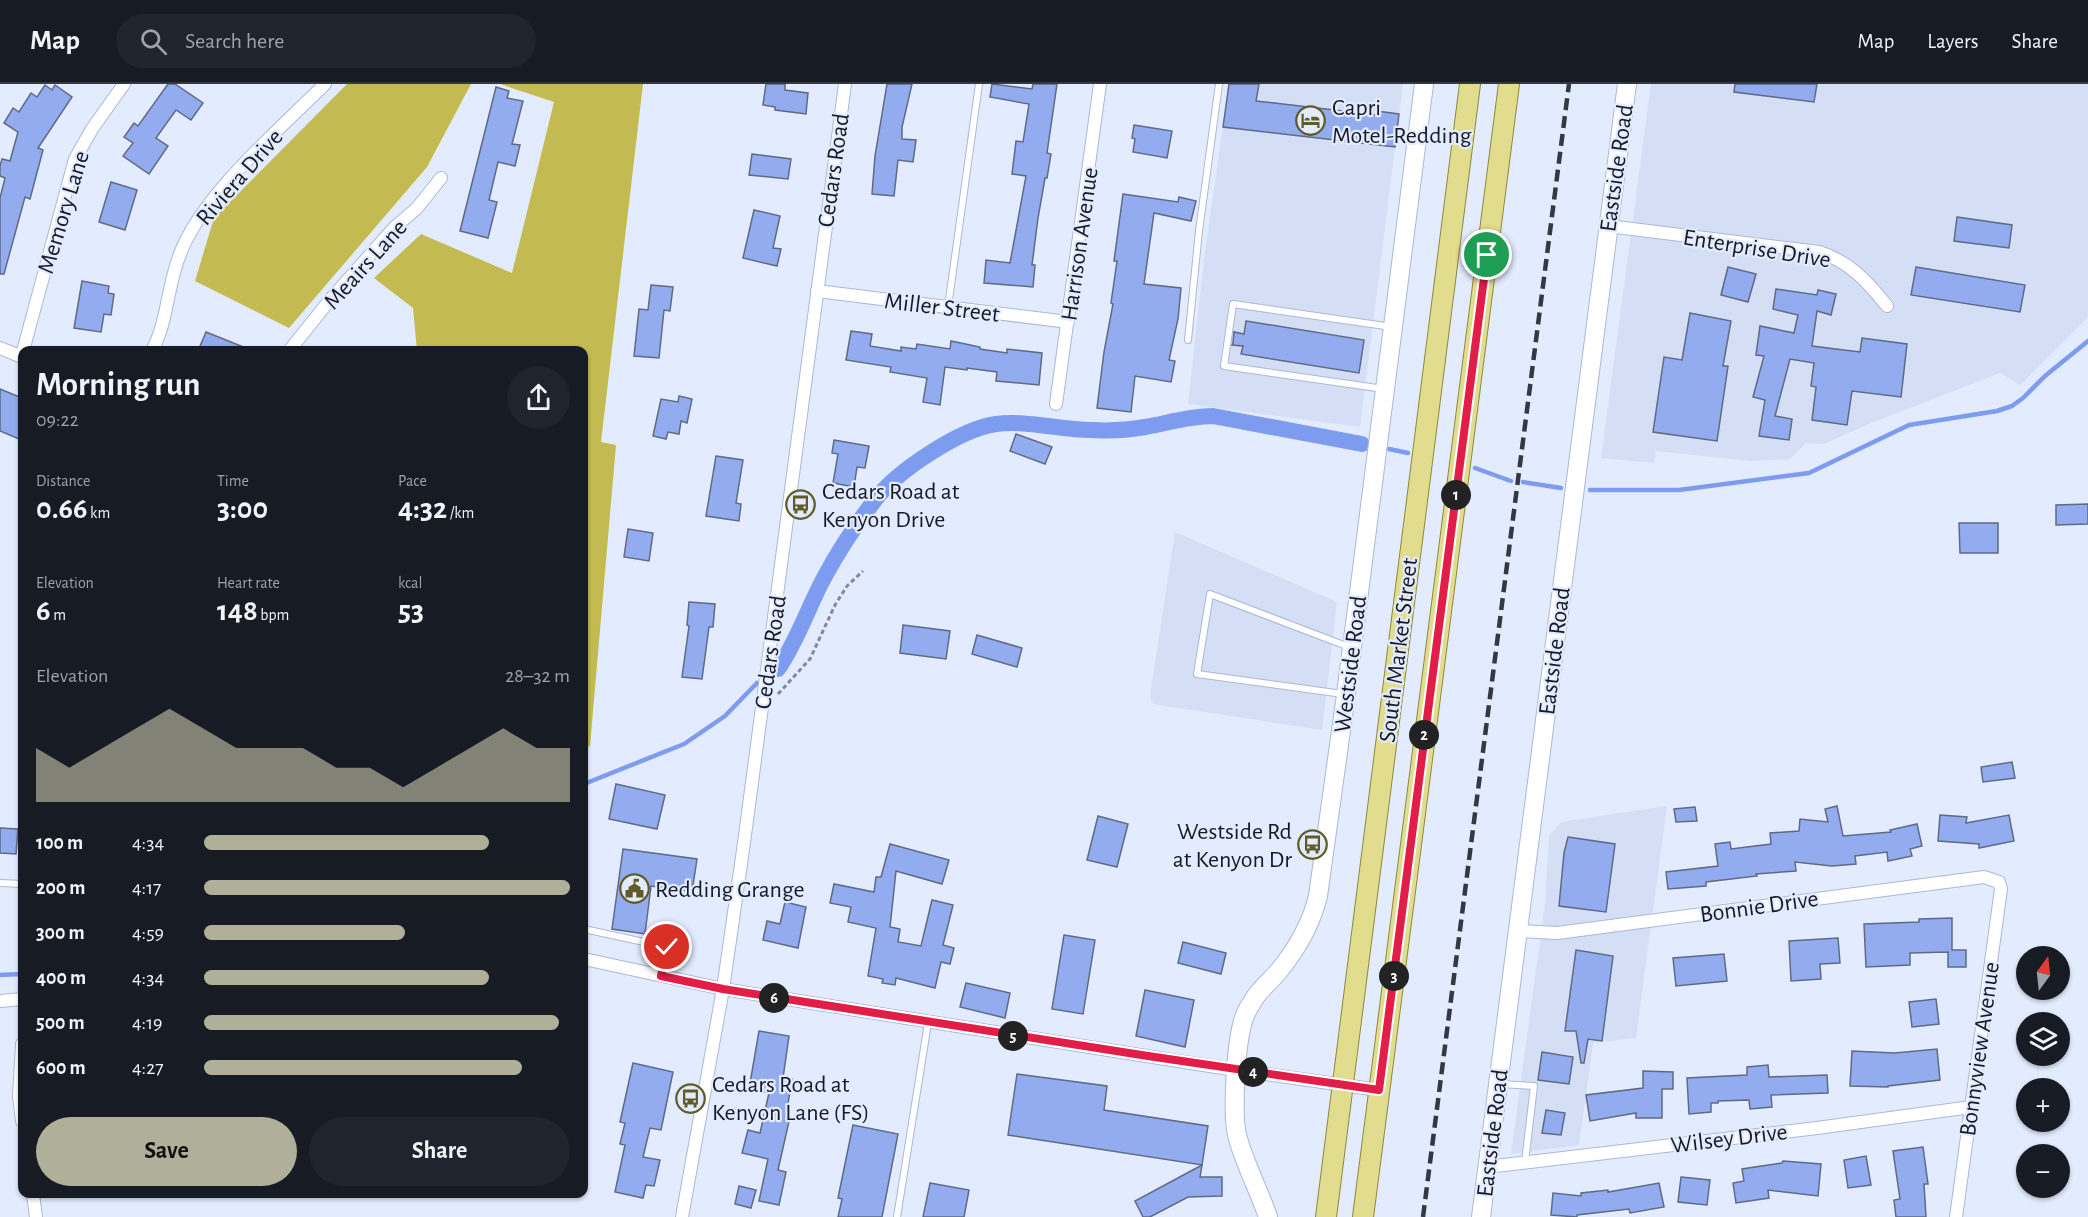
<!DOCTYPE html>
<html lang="en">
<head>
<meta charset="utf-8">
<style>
  :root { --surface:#171b24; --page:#20242c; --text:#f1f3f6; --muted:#9ea1a6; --line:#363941; --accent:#b0af99 }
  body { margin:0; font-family:"Alegreya Sans",sans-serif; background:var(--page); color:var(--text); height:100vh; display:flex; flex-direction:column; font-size:22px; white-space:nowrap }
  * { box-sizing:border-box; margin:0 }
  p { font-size:20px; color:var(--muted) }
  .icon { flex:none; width:33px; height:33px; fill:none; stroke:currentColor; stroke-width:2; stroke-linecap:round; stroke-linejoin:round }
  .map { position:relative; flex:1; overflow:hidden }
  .drawer { position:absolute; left:18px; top:262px; width:570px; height:852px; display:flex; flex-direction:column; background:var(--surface); border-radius:12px; box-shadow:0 2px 4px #0004 }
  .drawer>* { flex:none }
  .needle { width:39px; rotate:15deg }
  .controls { position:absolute; left:2016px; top:862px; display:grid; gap:12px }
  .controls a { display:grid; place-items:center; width:54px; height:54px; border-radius:50%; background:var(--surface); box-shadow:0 2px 4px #0004; font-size:30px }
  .pin { position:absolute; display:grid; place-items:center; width:51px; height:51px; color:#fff; margin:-26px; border:3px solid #fff; border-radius:50%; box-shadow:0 2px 6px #0007 }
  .km { position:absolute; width:30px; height:30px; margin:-15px; border-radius:50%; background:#222; color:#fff; font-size:16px; line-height:30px; text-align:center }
  .round { display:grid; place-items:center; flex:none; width:63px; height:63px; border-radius:32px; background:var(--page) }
  .overview { display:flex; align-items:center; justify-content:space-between; height:102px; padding:0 18px }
  h1 { font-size:33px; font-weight:700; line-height:45px }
  .stats { display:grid; grid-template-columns:repeat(3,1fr); gap:9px; height:102px; padding:6px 18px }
  .stats div { display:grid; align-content:center }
  .stats b { font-size:30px; font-weight:700 }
  .stats small { font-size:16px; font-weight:400 }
  .stats p { font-size:16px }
  .chart { height:168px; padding:12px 18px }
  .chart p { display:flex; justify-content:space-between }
  .chart svg { width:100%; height:108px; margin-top:6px; fill:var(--accent); opacity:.7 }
  .button { display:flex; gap:12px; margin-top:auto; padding:12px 18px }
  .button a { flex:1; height:69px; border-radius:36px; background:var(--accent); color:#111; font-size:24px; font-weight:700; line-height:69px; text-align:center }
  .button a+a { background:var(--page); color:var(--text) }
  ul { padding:0 18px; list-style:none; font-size:20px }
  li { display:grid; grid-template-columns:96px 72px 1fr; align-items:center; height:45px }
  li i { height:15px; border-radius:8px; background:var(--accent) }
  header { display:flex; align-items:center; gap:36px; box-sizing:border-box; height:84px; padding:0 30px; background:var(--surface); border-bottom:2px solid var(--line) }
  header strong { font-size:28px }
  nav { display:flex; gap:33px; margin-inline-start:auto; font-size:21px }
  .search { width:420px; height:54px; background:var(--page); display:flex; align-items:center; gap:15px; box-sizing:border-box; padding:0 21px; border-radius:33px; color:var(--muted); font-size:22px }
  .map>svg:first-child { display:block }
</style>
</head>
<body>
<header>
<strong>Map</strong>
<div class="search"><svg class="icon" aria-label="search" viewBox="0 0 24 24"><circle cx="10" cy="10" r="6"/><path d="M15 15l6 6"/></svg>Search here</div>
<nav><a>Map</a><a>Layers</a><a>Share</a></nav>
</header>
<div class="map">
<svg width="2088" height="1133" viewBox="0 0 2088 1133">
  <rect width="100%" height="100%" fill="#e3ebfe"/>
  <g fill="#d4def5">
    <path d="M1229 0H1403L1360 343 1188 320 1204 175Z"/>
    <path d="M1651 0H2088V233L2020 301 2000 289 1871 339 1824 360 1806 359 1790 375 1751 377 1656 367 1654 379 1601 374Z"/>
    <path d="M1175 448 1337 518 1322 646 1153 620 1150 612Z"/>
    <path d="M1667 722 1636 954 1593 959 1579 1061 1511 1070 1545 820 1549 752 1561 738Z"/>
  </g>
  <g fill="#c3bb51">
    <path d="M347 0H471L427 83 289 244 195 197 214 134Z"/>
    <path d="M500 0H643L601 358 616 361 590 662 584 665V267H417L413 224 374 194 421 150 512 189 554 18Z"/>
  </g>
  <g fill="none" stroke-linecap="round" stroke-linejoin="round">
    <g stroke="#7d9bef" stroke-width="4.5">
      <path d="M1389 365 1408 369"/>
      <path d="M1475 384 1511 397"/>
      <path d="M1523 398 1561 404"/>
      <path d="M1590 406H1679L1809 389 1909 341 1997 327 2012 322 2023 314 2045 292 2088 257"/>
      <path d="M584 700 684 660 725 632 757 599"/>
      <path d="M0 891 22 890"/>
    </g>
    <path stroke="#7d9bef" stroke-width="16" d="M778 585C798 556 808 523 825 492 839 466 857 439 875 416 897 387 960 345 996 340 1027 336 1060 346 1091 346 1109 347 1128 346 1145 343 1168 339 1189 332 1213 332L1362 360"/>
  </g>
  <g fill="#92acef" stroke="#5f6a85" stroke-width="1.5">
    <path d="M168 0H175L203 19 191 36 176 26 156 54 168 62 149 90 123 72 133 59 124 53 134 39 138 42Z"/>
    <path d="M766 0H785V6L808 9 806 30 775 26V23L763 21Z"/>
    <path d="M887 0H912L902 43V55L916 56 913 78 898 76 894 112 872 110 875 72Z"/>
    <path d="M992 0 1032 5 1033 0H1057L1047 69 1051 70 1047 94H1045L1038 134 1032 181H1035L1033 203 984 199 986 176 1010 179 1026 92 1012 90 1016 57 1023 58 1029 20 990 13Z"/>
    <path d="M1229 0H1259L1256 17 1377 31V27L1399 30 1395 63 1223 43Z"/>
    <path d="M1735 0H1817L1814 18 1734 8Z"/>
    <path d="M45 1 52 6 55 1 72 13 38 64 43 66 30 115 25 113 4 190H0V114L5 94 0 92V82L2 75 10 77 18 48 4 39 13 24 19 28 31 9 37 13Z"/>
    <path d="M496 3 509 7 507 14 523 17 512 60 520 61 515 82 498 78 489 116 497 118 488 154 460 147Z"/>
    <path d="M1134 41 1172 47 1167 74 1133 68 1135 55 1132 54Z"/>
    <path d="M752 70 791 75 788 95 749 91Z"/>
    <path d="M111 98 137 106 125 146 99 138Z"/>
    <path d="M1123 110 1178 118 1179 113 1196 117 1191 137 1154 129 1144 200 1181 204 1178 235 1169 276 1175 277 1171 298 1135 292 1131 328 1097 324 1104 268 1113 220 1111 219 1117 177H1114Z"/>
    <path d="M754 126 780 132 773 164 781 165 777 182 743 174Z"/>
    <path d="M1957 133 2012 141 2009 164 1954 157Z"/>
    <path d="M1728 183 1756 190 1748 218 1721 211Z"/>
    <path d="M1916 183 2025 201 2020 228 1911 211Z"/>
    <path d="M82 197 109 202 108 209 114 210 111 231 104 230 101 248 74 244Z"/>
    <path d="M651 201 673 203 670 227 664 226 659 274 634 272 639 225 648 226Z"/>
    <path d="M1776 205 1817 211 1818 206 1836 210 1831 231 1817 227 1812 262 1860 268 1862 254 1907 260 1901 313 1852 307 1847 341 1812 336 1816 303 1811 302 1814 279 1790 275 1775 332 1792 335 1789 356 1759 352 1765 316 1753 313 1764 272 1756 271 1760 242 1794 249 1798 231 1773 225Z"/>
    <path d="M1690 229 1731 237 1723 282H1728L1717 357 1653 348 1664 273 1682 276Z"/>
    <path d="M1246 237 1364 256 1359 289 1241 270 1243 262 1232 261 1233 259 1234 248 1244 250Z"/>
    <path d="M851 247 872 250 870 262 901 267V263L916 265 917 260 950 265 951 257 980 263V265L1007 269V265L1042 269 1039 301 996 297 997 288 967 284V286L945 283 940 321 923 318 927 294 890 288 891 283 846 276Z"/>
    <path d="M206 248 251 266V267H198Z"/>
    <path d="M0 305 22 314V346L19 355 0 347Z"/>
    <path d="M679 312 692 315 687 339 681 337 679 350 668 348 666 355 653 352 661 315 678 318Z"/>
    <path d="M1016 350 1052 363 1045 380 1010 367Z"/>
    <path d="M834 356 869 362 865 384 857 383 854 403 833 399 838 370 832 369Z"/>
    <path d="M716 372 743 376 736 419 741 420 739 437 706 432Z"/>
    <path d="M2088 420V440L2056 441V421Z"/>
    <path d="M1959 439H1998V469H1960Z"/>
    <path d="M628 445 653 449 649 477 624 473Z"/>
    <path d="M689 518 715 520 713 543H709L702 595 682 593 689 542 687 541Z"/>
    <path d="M903 541 950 547 946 575 900 569Z"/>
    <path d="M977 551 1022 564 1017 583 972 570Z"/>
    <path d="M2012 678 2015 694 1983 698 1981 683Z"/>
    <path d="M616 700 665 711 657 745 609 735Z"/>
    <path d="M1837 722 1843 752 1891 748 1890 746 1917 740 1922 762 1910 765 1912 772 1888 777 1887 768 1855 772 1856 780 1832 782 1795 778 1796 787 1756 790 1757 792 1706 798V802L1668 805 1666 788 1718 782 1715 760 1730 758 1731 765 1771 760 1770 749 1799 747 1800 735 1828 738 1825 725Z"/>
    <path d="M1695 723 1697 737 1676 738 1674 725Z"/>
    <path d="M1940 731 1967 733 1966 739 2009 731 2014 757 1979 764V760L1938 757Z"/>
    <path d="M1098 732 1128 740 1117 783 1087 776Z"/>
    <path d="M0 744 18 745 16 770 0 769Z"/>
    <path d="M1568 753 1615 760 1606 828 1559 822 1564 769Z"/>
    <path d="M890 760 949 776 942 800 896 787 890 843 900 845 898 858 921 862 932 816 953 821 943 861 954 864 950 880 941 878 935 904 896 894 895 901 882 899 883 895 868 892 876 844 848 838 851 823 830 819 834 800 874 808 876 793H881Z"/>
    <path d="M623 765 697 775 692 808 651 802 645 850 612 845Z"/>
    <path d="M785 818 806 823 798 864 763 856 767 837 780 840Z"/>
    <path d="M1952 834V866H1966V883H1948V868L1910 869V881L1866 883 1864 840 1919 838V835Z"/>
    <path d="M1064 851 1095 856 1083 930 1052 925Z"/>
    <path d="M1838 854 1840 879 1820 880 1821 895 1791 897 1789 857Z"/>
    <path d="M1183 858 1226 869 1221 890 1178 879Z"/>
    <path d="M1576 866 1613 872 1602 957 1588 955 1584 979H1581L1576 947H1565Z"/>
    <path d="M1724 870 1727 897 1676 902 1673 874Z"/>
    <path d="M966 899 1010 909 1005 934 960 923Z"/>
    <path d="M1145 906 1194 916 1185 963 1136 952Z"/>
    <path d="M1936 915 1939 940 1912 943 1909 918Z"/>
    <path d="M759 947 789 952 783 994 792 995 786 1032 790 1033 778 1086 786 1088 779 1121 759 1117 768 1075 742 1069 748 1046 760 1049 769 1009 749 1005Z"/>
    <path d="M1937 965 1940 996 1888 1002V1003L1850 1002 1852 967 1895 969Z"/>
    <path d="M1542 968 1573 973 1569 1000 1538 996Z"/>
    <path d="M633 979 673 988 661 1046 650 1044 643 1073 660 1076 654 1102 646 1101 643 1114 615 1108 625 1061 620 1060 625 1039 620 1038Z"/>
    <path d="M1768 981 1769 993 1827 991 1828 1009 1771 1011 1772 1023 1750 1025 1749 1016 1718 1017V1019H1711V1028L1689 1030 1687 994 1747 991V983Z"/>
    <path d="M1643 987 1673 988V1005H1662V1034H1636V1029L1590 1037 1586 1011 1643 1004Z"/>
    <path d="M1017 990 1107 1002 1104 1026 1208 1042 1202 1081 1008 1051Z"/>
    <path d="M1546 1026 1565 1029 1561 1051 1542 1049Z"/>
    <path d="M853 1041 898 1050 882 1133H838L842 1115 838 1114Z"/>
    <path d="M1923 1063 1928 1100H1924L1926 1133H1896L1894 1116 1900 1115 1893 1067Z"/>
    <path d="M1866 1072 1871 1101 1848 1104 1844 1076Z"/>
    <path d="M1783 1077 1821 1080 1818 1112 1768 1106 1769 1114 1736 1119 1733 1099 1744 1097 1742 1085 1782 1079Z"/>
    <path d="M1202 1081 1200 1093H1222V1112L1188 1113 1150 1133H1143L1135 1117Z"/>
    <path d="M1681 1093 1710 1096 1707 1121 1678 1118Z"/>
    <path d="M930 1099 969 1106 964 1133H923Z"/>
    <path d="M1659 1099 1664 1123 1630 1129 1629 1125 1577 1131V1133L1551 1131 1553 1109 1581 1112V1109L1608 1106V1108Z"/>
    <path d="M739 1102 756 1106 751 1124 735 1120Z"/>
  </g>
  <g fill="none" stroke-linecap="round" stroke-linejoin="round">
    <defs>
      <g id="lane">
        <path d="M948 223 979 0"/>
        <path d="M1188 256 1199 147 1219 0"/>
        <path d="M1384 305 1224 282 1233 220 1392 243"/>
        <path d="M1343 610 1197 590 1210 510 1349 563"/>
        <path d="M0 799 22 800"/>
        <path d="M584 845 667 863 661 891"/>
        <path d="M1500 1000 1534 1002 1525 1078"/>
        <path d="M897 1133 928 939"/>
      </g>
      <g id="street">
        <path d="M1608 142 1819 168C1849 177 1868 198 1887 222"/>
        <path d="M817 207 1068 238"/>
        <path d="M0 264 22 273"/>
        <path d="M23 267 75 75 92 45 124 0"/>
        <path d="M152 267C168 237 167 202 180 170 202 111 279 46 325 0"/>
        <path d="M289 267 329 217 394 144 417 124 441 94"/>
        <path d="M1056 320 1100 0"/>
        <path d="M1518 847 1557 849 1984 793 1999 798 2001 805 1956 1133"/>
        <path d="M584 875 723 905 1216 983 1379 1006"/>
        <path d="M0 917 22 915"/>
        <path d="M22 960 19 1012 22 1037"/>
        <path d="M1487 1083 1817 1044 1971 1023"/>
        <path d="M33 1110 36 1133"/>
        <path d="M682 1133 723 905 743 766 845 0"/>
      </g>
      <g id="secondary">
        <path d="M1268 1133C1259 1106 1244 1079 1237 1051 1232 1029 1236 963 1242 941 1244 930 1250 921 1256 912 1262 904 1271 896 1278 888 1297 865 1311 841 1318 812L1345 618 1424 0"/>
        <path d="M1481 1133 1627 0"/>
      </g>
      <g id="primary">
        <path d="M1326 1133 1470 0"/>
        <path d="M1363 1133 1509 0"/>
      </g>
    </defs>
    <use href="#lane" stroke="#abb8d7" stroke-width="8"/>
    <use href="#street" stroke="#abb8d7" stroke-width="14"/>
    <use href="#secondary" stroke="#abb8d7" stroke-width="20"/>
    <use href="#primary" stroke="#8e8939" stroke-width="22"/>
    <path stroke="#838999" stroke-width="3" stroke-dasharray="4.5 3" stroke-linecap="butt" d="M778 610 810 575 835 521 847 502 863 487"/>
    <use href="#lane" stroke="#fff" stroke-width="6"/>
    <use href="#street" stroke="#fff" stroke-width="12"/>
    <use href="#secondary" stroke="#fff" stroke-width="18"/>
    <use href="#primary" stroke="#e2dc8e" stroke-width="20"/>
    <path stroke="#343845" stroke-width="4.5" stroke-dasharray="12 6" stroke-linecap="butt" d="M1423 1133 1569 0"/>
  </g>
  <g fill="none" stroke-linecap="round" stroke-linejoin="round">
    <defs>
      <path id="route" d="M667 863 661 892 723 905 1148 972 1379 1006 1487 171"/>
    </defs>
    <use href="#route" stroke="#fff" stroke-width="12"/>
    <use href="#route" stroke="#e11d48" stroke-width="8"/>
  </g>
  <defs>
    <symbol id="hotel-ring" viewBox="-11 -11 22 22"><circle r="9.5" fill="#e3ebfe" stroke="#605c28" stroke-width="1.5"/><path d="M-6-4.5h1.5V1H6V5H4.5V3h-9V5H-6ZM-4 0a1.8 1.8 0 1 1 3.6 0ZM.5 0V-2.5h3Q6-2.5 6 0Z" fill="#605c28"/></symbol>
    <symbol id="bus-ring" viewBox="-11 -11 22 22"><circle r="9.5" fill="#e3ebfe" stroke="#605c28" stroke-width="1.5"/><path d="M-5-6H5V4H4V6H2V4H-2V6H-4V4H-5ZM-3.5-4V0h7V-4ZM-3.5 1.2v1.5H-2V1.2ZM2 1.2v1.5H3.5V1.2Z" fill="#605c28"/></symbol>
    <symbol id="civic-ring" viewBox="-11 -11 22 22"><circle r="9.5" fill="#e3ebfe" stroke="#605c28" stroke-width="1.5"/><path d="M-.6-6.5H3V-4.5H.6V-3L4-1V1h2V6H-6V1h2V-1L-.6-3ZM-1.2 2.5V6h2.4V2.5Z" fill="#605c28"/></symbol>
  </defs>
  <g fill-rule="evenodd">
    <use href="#hotel-ring" x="1294" y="20" width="33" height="33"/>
    <use href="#bus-ring" x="784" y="404" width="33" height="33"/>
    <use href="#bus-ring" x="1296" y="744" width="33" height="33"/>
    <use href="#civic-ring" x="618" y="788" width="33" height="33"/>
    <use href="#bus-ring" x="674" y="998" width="33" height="33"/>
  </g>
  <g text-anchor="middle" stroke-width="4.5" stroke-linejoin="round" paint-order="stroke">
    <g font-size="24" fill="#161a26" stroke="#e3ebfe" text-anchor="start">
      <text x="1332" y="31">Capri<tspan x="1332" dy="28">Motel-Redding</tspan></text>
      <text x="822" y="415">Cedars Road at<tspan x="822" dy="28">Kenyon Drive</tspan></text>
      <text x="1292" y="755" text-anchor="end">Westside Rd<tspan x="1292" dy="28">at Kenyon Dr</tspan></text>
      <text x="655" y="813">Redding Grange</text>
      <text x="712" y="1008">Cedars Road at<tspan x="712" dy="28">Kenyon Lane (FS)</tspan></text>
    </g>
    <g font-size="24" fill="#161a26" stroke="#e3ebfe">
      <text transform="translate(1616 84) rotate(-82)" y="8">Eastside Road</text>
      <text transform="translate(833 86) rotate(-82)" y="8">Cedars Road</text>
      <text transform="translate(239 93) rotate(-49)" y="8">Riviera Drive</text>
      <text transform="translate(63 128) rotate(-73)" y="8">Memory Lane</text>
      <text transform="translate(1079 160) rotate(-82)" y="8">Harrison Avenue</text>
      <text transform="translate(1757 164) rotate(9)" y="8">Enterprise Drive</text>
      <text transform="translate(365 180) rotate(-48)" y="8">Meairs Lane</text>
      <text transform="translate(942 223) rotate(7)" y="8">Miller Street</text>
      <text transform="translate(1398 566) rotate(-83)" y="8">South Market Street</text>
      <text transform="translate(1554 567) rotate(-83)" y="8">Eastside Road</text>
      <text transform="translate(770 568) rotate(-82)" y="8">Cedars Road</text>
      <text transform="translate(1350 580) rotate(-83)" y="8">Westside Road</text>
      <text transform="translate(1759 822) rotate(-8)" y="8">Bonnie Drive</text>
      <text transform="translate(1979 965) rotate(-82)" y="8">Bonnyview Avenue</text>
      <text transform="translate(1492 1049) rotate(-83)" y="8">Eastside Road</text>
      <text transform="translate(1729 1054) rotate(-7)" y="8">Wilsey Drive</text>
    </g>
  </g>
</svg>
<div class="controls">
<a><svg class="needle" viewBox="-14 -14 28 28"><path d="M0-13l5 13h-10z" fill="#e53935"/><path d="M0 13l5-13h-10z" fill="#9ea1a6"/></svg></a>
<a><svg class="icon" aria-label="layers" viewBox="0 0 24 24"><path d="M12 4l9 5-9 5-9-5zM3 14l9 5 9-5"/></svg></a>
<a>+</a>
<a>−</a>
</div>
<div class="pin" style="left:1487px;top:171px;background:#1e9e55"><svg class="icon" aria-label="arrive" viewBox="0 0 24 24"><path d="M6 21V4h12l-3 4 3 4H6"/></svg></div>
<div class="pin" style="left:667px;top:863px;background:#d93025"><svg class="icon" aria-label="check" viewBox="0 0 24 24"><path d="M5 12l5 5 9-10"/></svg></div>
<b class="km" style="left:1456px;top:411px">1</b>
<b class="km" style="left:1424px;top:651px">2</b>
<b class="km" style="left:1394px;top:892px">3</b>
<b class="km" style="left:1253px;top:988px">4</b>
<b class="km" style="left:1013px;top:952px">5</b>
<b class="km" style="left:774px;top:914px">6</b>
<section class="drawer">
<div class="overview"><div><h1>Morning run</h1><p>09:22</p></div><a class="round"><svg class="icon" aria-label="share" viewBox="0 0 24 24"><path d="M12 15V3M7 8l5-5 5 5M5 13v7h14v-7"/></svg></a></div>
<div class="stats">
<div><p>Distance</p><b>0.66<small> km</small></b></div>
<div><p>Time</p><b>3:00</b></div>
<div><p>Pace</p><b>4:32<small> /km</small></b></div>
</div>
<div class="stats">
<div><p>Elevation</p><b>6<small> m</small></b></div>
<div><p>Heart rate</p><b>148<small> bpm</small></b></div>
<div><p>kcal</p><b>53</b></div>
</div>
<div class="chart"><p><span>Elevation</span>28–32 m</p>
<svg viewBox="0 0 160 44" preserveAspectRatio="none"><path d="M0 44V22L10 30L20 22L30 14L40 6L50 14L60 22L70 22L80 22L90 30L100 30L110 38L120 30L130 22L140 14L150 22L160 22V44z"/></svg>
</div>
<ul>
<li><b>100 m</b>4:34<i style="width:78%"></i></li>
<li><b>200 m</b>4:17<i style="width:100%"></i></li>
<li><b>300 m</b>4:59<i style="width:55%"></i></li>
<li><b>400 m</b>4:34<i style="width:78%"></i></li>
<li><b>500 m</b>4:19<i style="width:97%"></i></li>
<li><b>600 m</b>4:27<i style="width:87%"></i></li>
</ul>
<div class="button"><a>Save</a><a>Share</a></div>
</section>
</div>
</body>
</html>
